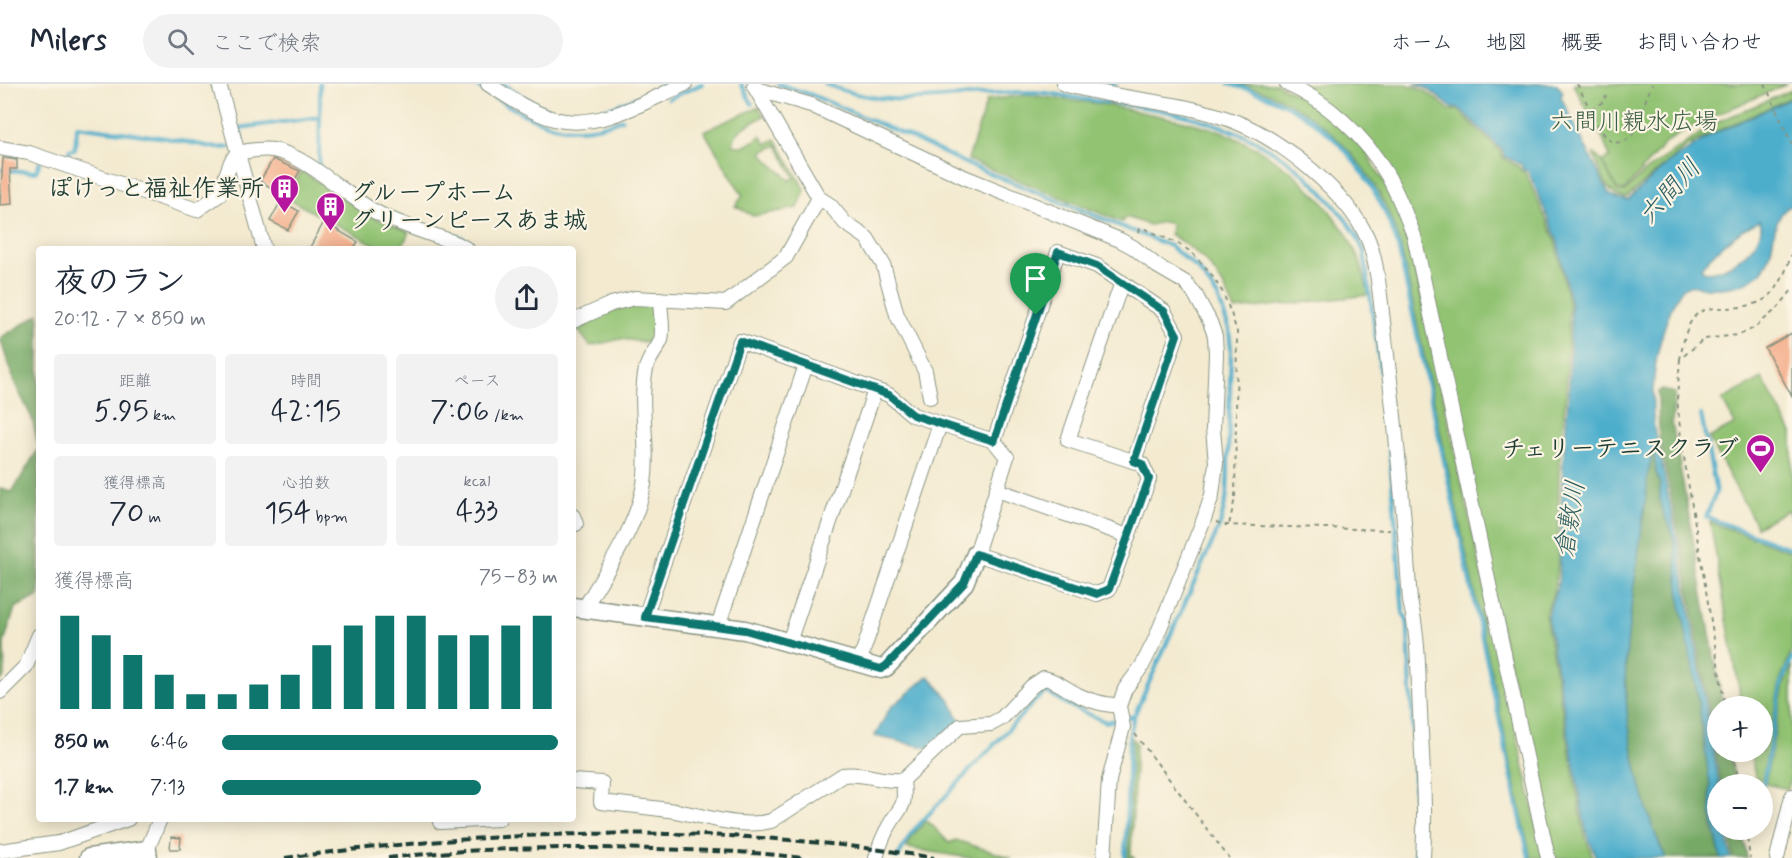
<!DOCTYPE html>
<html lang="ja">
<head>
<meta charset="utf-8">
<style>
  :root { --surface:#fff; --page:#f2f2f3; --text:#1f2937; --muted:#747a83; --line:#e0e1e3; --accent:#0f766e }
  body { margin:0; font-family:Mynerve,"Klee One",sans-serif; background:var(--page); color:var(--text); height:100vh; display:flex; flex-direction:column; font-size:22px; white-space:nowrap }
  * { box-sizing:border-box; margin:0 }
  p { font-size:20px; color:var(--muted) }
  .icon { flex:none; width:33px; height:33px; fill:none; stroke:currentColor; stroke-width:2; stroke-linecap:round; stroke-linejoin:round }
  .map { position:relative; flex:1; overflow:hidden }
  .drawer { position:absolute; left:36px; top:162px; width:540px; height:576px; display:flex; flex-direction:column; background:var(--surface); border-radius:6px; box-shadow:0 3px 15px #0003 }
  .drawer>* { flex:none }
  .controls { position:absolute; left:1707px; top:612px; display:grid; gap:12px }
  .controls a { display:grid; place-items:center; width:66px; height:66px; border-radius:50%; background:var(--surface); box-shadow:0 3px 15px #0003; font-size:30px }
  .pin { position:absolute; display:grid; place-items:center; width:51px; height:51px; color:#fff; margin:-62px -26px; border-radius:50% 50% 50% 0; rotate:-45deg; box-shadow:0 0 6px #0007 }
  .pin .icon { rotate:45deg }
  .round { display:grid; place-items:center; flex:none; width:63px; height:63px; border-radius:32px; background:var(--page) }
  .summary { display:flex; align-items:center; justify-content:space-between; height:102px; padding:0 18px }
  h1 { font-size:33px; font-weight:600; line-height:45px }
  .figures { display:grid; grid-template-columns:repeat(3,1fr); gap:9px; height:102px; padding:6px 18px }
  .figures div { display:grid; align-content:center; border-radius:6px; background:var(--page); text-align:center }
  .figures b { font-size:30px; font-weight:600 }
  .figures small { font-size:16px; font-weight:400 }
  .figures p { font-size:16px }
  .chart { height:168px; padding:12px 18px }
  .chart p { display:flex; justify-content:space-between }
  .chart svg { width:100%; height:108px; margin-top:6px; stroke:var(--accent); stroke-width:6 }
  ul { padding:0 18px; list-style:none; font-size:20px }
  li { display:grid; grid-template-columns:96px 72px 1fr; align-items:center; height:45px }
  li i { height:15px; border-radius:8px; background:var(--accent) }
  header { display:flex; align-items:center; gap:36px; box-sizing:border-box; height:84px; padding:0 30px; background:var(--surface); border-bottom:2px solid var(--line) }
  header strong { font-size:28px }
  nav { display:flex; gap:33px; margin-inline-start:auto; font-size:21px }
  .search { width:420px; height:54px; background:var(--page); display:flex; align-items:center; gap:15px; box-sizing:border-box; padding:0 21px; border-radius:33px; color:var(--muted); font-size:22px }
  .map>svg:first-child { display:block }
</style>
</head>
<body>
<header>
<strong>Milers</strong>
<div class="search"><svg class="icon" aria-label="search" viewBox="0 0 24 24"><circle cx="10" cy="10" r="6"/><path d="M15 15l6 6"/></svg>ここで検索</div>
<nav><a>ホーム</a><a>地図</a><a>概要</a><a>お問い合わせ</a></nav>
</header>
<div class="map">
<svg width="1792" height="774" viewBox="0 0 1792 774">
  <rect width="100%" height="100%" fill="#fcf5e5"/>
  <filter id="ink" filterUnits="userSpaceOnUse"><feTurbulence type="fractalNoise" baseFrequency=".0167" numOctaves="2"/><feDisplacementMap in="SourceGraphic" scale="12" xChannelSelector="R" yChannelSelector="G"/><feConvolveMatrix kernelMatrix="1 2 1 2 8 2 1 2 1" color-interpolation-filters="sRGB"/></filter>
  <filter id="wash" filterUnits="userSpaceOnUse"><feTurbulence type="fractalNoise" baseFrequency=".008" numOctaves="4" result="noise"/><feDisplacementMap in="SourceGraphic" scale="24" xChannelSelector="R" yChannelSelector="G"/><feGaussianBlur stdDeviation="1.35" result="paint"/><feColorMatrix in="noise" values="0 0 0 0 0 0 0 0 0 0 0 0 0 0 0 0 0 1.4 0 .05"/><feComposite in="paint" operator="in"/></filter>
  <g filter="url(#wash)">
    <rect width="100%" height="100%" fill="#f3ead0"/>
    <g fill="#92c373" stroke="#588054" stroke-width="1.5" fill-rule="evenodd">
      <path d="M1237 0H1277L1315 20 1361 60 1402 127 1544 774H1531L1401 163C1396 148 1391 133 1384 119 1355 61 1301 13 1237 0Z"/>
      <path d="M1297 0H1407L1427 8 1450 26H1458L1501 68 1502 73 1519 83 1521 87 1525 88 1555 155 1569 222 1566 310 1559 381 1558 479 1554 507 1545 530 1584 748 1593 774H1553L1533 681 1393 93Z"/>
      <path d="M1573 0H1787L1700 38 1666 58 1624 107 1617 105 1602 77 1610 73 1602 53Z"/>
      <path d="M1792 6V13L1709 51 1686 63 1626 114C1606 114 1600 85 1593 69L1600 75 1618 108H1625L1643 89 1715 39Z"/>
      <path d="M1027 11 1101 20 1185 37 1221 47 1258 65 1293 89 1322 117 1346 149 1360 177 1369 211 1235 226C1219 188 1205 172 1170 150L1172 140 1164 138 1149 141 1126 133 1122 138 968 76 987 16Z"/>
      <path d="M759 23 764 32C751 40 734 45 733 61 745 64 752 60 761 51L766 60 776 55 805 106 798 124 753 132 735 122 743 112 704 47ZM777 61 795 94 789 96C780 84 769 82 762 68Z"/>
      <path d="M303 88 373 133 409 148 401 165H383L286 114 300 90Z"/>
      <path d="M655 220 656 256 644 258 621 255 590 262 576 243C605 228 622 221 655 220Z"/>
      <path d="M1762 294 1792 349V434L1787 426 1757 443 1709 354 1735 340 1722 316Z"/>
      <path d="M1710 438 1792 468V566L1780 596 1762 697 1755 692 1750 668H1762V622H1742Z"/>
      <path d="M1792 581V665L1788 686 1792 687 1788 705 1765 700 1784 600Z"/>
      <path d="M1132 654 1136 659 1131 770 1134 774H1128Z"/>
      <path d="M926 737 930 739 949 759 956 756 1012 774H970L907 764 913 751Z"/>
    </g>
    <g fill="#75a965" stroke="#4a734c" stroke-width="1.5">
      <path d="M39 230V512L15 524 4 559 5 592 0 597V405L12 408 39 364 32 334 14 298 0 254Z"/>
      <path d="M1661 306 1675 309 1672 338 1723 622H1718V668H1730L1735 700H1721L1684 478 1659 353 1658 308Z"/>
      <path d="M1655 363 1656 388 1660 400V420L1674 455 1681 522 1697 607 1710 701 1711 731 1721 774H1666C1640 723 1622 632 1626 575 1630 512 1643 451 1648 389Z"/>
      <path d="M1729 746H1742L1747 774H1733Z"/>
    </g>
    <g fill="#4daecc" stroke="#367680" stroke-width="1.5" fill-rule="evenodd">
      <path d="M1414 0H1557L1563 8 1561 13 1609 110 1618 115 1628 116 1668 79 1711 51 1792 14V121C1764 134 1782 176 1754 194 1742 203 1720 205 1706 204 1699 203 1691 199 1684 204 1678 207 1675 217 1672 223 1656 261 1650 302 1654 343 1655 353 1659 364 1661 374 1666 402 1672 430 1678 459 1692 539 1706 620 1719 700H1718V746H1726L1731 774H1721L1711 731 1710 701 1697 607 1681 522 1674 455 1660 420V400L1656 388 1654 363 1648 389C1643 451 1630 513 1626 575 1622 632 1640 723 1666 774H1596L1586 747 1547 531 1558 501 1560 477 1563 378 1569 306 1571 222 1557 155 1528 87 1522 85V81L1504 72 1503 67 1459 24H1452L1428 5ZM1760 137C1768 160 1723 193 1703 187L1701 183C1719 163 1735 148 1760 137Z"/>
      <path d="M929 592 950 616 960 637 928 664 875 652 890 624Z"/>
    </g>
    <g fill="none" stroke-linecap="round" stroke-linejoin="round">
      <g stroke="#4daecc" stroke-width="4">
        <path d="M474 0C484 8 495 14 506 20 545 44 579 54 622 35"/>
        <path d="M503 0C520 10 538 24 557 28 595 36 632 15 665 0"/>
        <path d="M741 0 752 20"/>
        <path d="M778 0 812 11 914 55 969 81 1170 162 1199 186 1218 213 1229 245 1231 266 1227 411 1220 441 1134 632 1129 654 1125 774"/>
        <path d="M825 0C897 30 955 7 1028 8 1049 8 1071 13 1091 16 1185 27 1268 42 1332 119 1345 134 1357 149 1364 168L1386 326 1403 529 1407 536 1408 546 1414 670 1415 774"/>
        <path d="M1229 0C1318 22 1370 77 1398 162L1529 774"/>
        <path d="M1093 1 1116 0"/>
        <path d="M668 15 702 0"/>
        <path d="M243 58 239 44 320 33V0"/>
        <path d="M66 75 69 76V66L75 65 77 42 166 54 217 64 230 63"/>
        <path d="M319 82 320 33"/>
        <path d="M0 86 36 88 40 78"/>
        <path d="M430 143 462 154 480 165"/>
        <path d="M1701 331 1716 408 1706 433 1792 465"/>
        <path d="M1763 700 1782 597 1792 574"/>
        <path d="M897 774 912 748 1036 616 1046 608 1070 622 1106 638 1134 632"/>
      </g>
    </g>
    <g id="blocks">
      <g fill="#f4ac88">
        <path d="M3 74 17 76V85H10L12 120 0 121Z"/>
        <path d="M273 75 300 87 285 112 260 97Z"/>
        <path d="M281 117 299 127 288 146 270 137Z"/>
        <path d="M324 138 358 158 353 165H309Z"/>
        <path d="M1792 249V312L1765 264Z"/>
        <path d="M171 753 181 754 180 765H170Z"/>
      </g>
    </g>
  </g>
  <g filter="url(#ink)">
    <use href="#blocks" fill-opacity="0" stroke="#899482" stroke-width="1.5"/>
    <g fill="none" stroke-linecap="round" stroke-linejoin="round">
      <defs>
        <g id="minor">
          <path d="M219 0 264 165"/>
          <path d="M488 0C508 13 530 28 554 35 598 47 646 17 685 0"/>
          <path d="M1064 0C1121 17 1181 16 1236 38 1282 56 1346 108 1367 153 1379 180 1381 225 1385 255 1396 342 1404 429 1410 517 1419 553 1418 590 1420 627 1422 676 1426 725 1423 774"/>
          <path d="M1287 0C1326 17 1364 51 1386 89 1398 109 1406 131 1414 152L1548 774"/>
          <path d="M754 2 819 114 830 121 845 139 867 154 883 180 897 231 925 287 930 313"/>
          <path d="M756 5 811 21 964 93 1120 156 1133 163 1157 182 1186 199 1196 212 1210 238 1215 252 1216 270 1213 345 1216 379 1212 411 1204 435 1155 556 1142 582 1125 605 1119 622 1123 643 1109 696 1104 774"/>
          <path d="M0 64 29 69 197 126 219 111 231 78 237 69C249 67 261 64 273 66 307 72 343 109 372 126 398 141 430 149 458 160L467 165"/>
          <path d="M573 237 611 220 635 214 726 219 786 173 819 114"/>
          <path d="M994 357 1058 168 1097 182 1164 227 1177 251 1134 377"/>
          <path d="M997 406 1128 452"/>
          <path d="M573 432 576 440H573"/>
          <path d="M584 525C607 485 636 445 644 400 650 362 638 323 646 285 648 275 657 266 661 256 664 245 660 227 660 215"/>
          <path d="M645 533 740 257 889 311 913 331 994 357 1007 373 976 470 1097 510 1109 505 1149 395 1142 380 1068 356 1122 198"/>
          <path d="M718 542 806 281"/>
          <path d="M789 558 875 306"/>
          <path d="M859 579 940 340"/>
          <path d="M0 608 26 582 39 551"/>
          <path d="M573 697 602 699 601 718C625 721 650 723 675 727 706 732 740 745 771 737L843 691C863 688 882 698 903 696L960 642 991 640 1002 634 1032 602 1044 594C1058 597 1066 605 1078 611 1092 618 1104 620 1119 622"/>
          <path d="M440 735V738L499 735"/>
          <path d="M147 766 160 735"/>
          <path d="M0 767 59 759 128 735"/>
          <path d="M876 774C879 763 883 752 889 742 902 719 906 726 903 696"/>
          <path d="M1777 774 1792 712"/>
        </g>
        <g id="tertiary">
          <path d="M573 523 745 546 881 585 886 583 964 499 976 470"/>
          <path d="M89 774 147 766 148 774"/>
        </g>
      </defs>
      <use href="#minor" stroke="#899482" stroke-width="16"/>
      <use href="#tertiary" stroke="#899482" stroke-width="21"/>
      <g stroke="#899482" stroke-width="2" stroke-dasharray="4.5 4.5" stroke-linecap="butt">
        <path d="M1577 0C1584 12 1599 46 1607 54 1615 62 1625 58 1632 52L1652 0"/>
        <path d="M1765 0 1792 61"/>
        <path d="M1591 25 1603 18 1606 12"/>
        <path d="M1139 149 1140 145H1145L1179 160 1191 168 1209 187 1222 207 1231 229 1237 248 1235 414 1229 441"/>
        <path d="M1792 168C1779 211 1767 224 1721 224 1712 224 1701 225 1695 232 1685 243 1683 261 1680 275L1704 255 1739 251 1754 244 1778 224 1792 206"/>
        <path d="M1680 275 1677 315 1681 355 1725 622"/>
        <path d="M1216 438 1225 441 1390 446"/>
        <path d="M1135 650 1229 774"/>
        <path d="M1733 668 1739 700"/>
        <path d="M1746 746 1750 774"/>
      </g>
      <use href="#minor" stroke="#fff" stroke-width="14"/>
      <use href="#tertiary" stroke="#fff" stroke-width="18"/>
      <g stroke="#1f3d34" stroke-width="4" stroke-dasharray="9 4.5" stroke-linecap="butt">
        <path d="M285 774C500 745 719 738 934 774"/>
        <path d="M388 774C477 763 567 763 657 765 705 767 754 767 802 774"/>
      </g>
    </g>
  </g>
  <g fill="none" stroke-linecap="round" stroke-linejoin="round" filter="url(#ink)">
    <defs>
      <path id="route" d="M1058 168 1097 182 1164 227 1177 251 1134 377 1142 380 1149 395 1109 505 1097 510 976 470 964 499 886 582 881 585 745 546 645 533 740 257 889 311 913 331 994 357Z"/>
    </defs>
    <use href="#route" stroke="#fff" stroke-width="12"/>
    <use href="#route" stroke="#0f766e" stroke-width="8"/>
  </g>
  <defs>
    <symbol id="building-pin" viewBox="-11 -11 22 30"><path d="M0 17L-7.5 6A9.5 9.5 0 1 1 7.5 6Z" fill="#b5179e" stroke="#fcf5e5"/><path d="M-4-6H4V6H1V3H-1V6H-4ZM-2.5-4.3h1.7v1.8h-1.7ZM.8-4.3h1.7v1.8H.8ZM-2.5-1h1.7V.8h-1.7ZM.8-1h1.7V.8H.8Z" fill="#fff"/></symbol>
    <symbol id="stadium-pin" viewBox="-11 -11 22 30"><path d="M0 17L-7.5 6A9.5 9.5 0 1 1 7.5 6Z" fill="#b5179e" stroke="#fcf5e5"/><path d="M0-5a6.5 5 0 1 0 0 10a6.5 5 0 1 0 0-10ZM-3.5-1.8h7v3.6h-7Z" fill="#fff"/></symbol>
  </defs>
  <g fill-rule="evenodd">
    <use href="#building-pin" x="268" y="88" width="33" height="45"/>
    <use href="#building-pin" x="314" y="106" width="33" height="45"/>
    <use href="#stadium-pin" x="1744" y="348" width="33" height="45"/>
  </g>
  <g text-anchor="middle" stroke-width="4.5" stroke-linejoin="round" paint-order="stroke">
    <g font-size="24" fill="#3c5e44" stroke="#fcf5e5">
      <text x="1634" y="45">六間川親水広場</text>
    </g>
    <g font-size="24" font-weight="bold" fill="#1f3d34" stroke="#fcf5e5" text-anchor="end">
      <text x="264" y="112">ぽけっと福祉作業所</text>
      <text x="351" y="116" text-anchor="start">グループホーム<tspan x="351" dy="28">グリーンピースあま城</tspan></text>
      <text x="1739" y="372">チェリーテニスクラブ</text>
    </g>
    <g font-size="26" font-style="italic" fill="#2d5f62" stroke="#fcf5e5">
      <text transform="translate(1669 107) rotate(-48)" y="9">六間川</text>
      <text transform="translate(1569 435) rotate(-81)" y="9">倉敷川</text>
    </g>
  </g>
</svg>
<div class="controls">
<a>+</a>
<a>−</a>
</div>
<div class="pin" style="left:1036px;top:231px;background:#1e9e55"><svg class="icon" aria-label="arrive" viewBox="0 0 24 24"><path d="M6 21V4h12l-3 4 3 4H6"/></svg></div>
<section class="drawer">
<div class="summary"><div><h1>夜のラン</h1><p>20:12 · 7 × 850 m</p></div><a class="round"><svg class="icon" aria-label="share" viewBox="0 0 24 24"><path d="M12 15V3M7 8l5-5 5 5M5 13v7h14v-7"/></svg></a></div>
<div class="figures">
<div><p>距離</p><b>5.95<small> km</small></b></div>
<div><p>時間</p><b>42:15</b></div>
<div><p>ペース</p><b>7:06<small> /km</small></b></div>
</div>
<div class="figures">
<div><p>獲得標高</p><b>70<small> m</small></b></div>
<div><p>心拍数</p><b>154<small> bpm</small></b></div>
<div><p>kcal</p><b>433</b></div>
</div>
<div class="chart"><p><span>獲得標高</span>75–83 m</p>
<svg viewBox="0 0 160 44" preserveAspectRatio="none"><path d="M5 44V6M15 44V14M25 44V22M35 44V30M45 44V38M55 44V38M65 44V34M75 44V30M85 44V18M95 44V10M105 44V6M115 44V6M125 44V14M135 44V14M145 44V10M155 44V6"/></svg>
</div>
<ul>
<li><b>850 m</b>6:46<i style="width:100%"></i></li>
<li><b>1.7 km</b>7:13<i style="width:77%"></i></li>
</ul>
</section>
</div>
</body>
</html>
